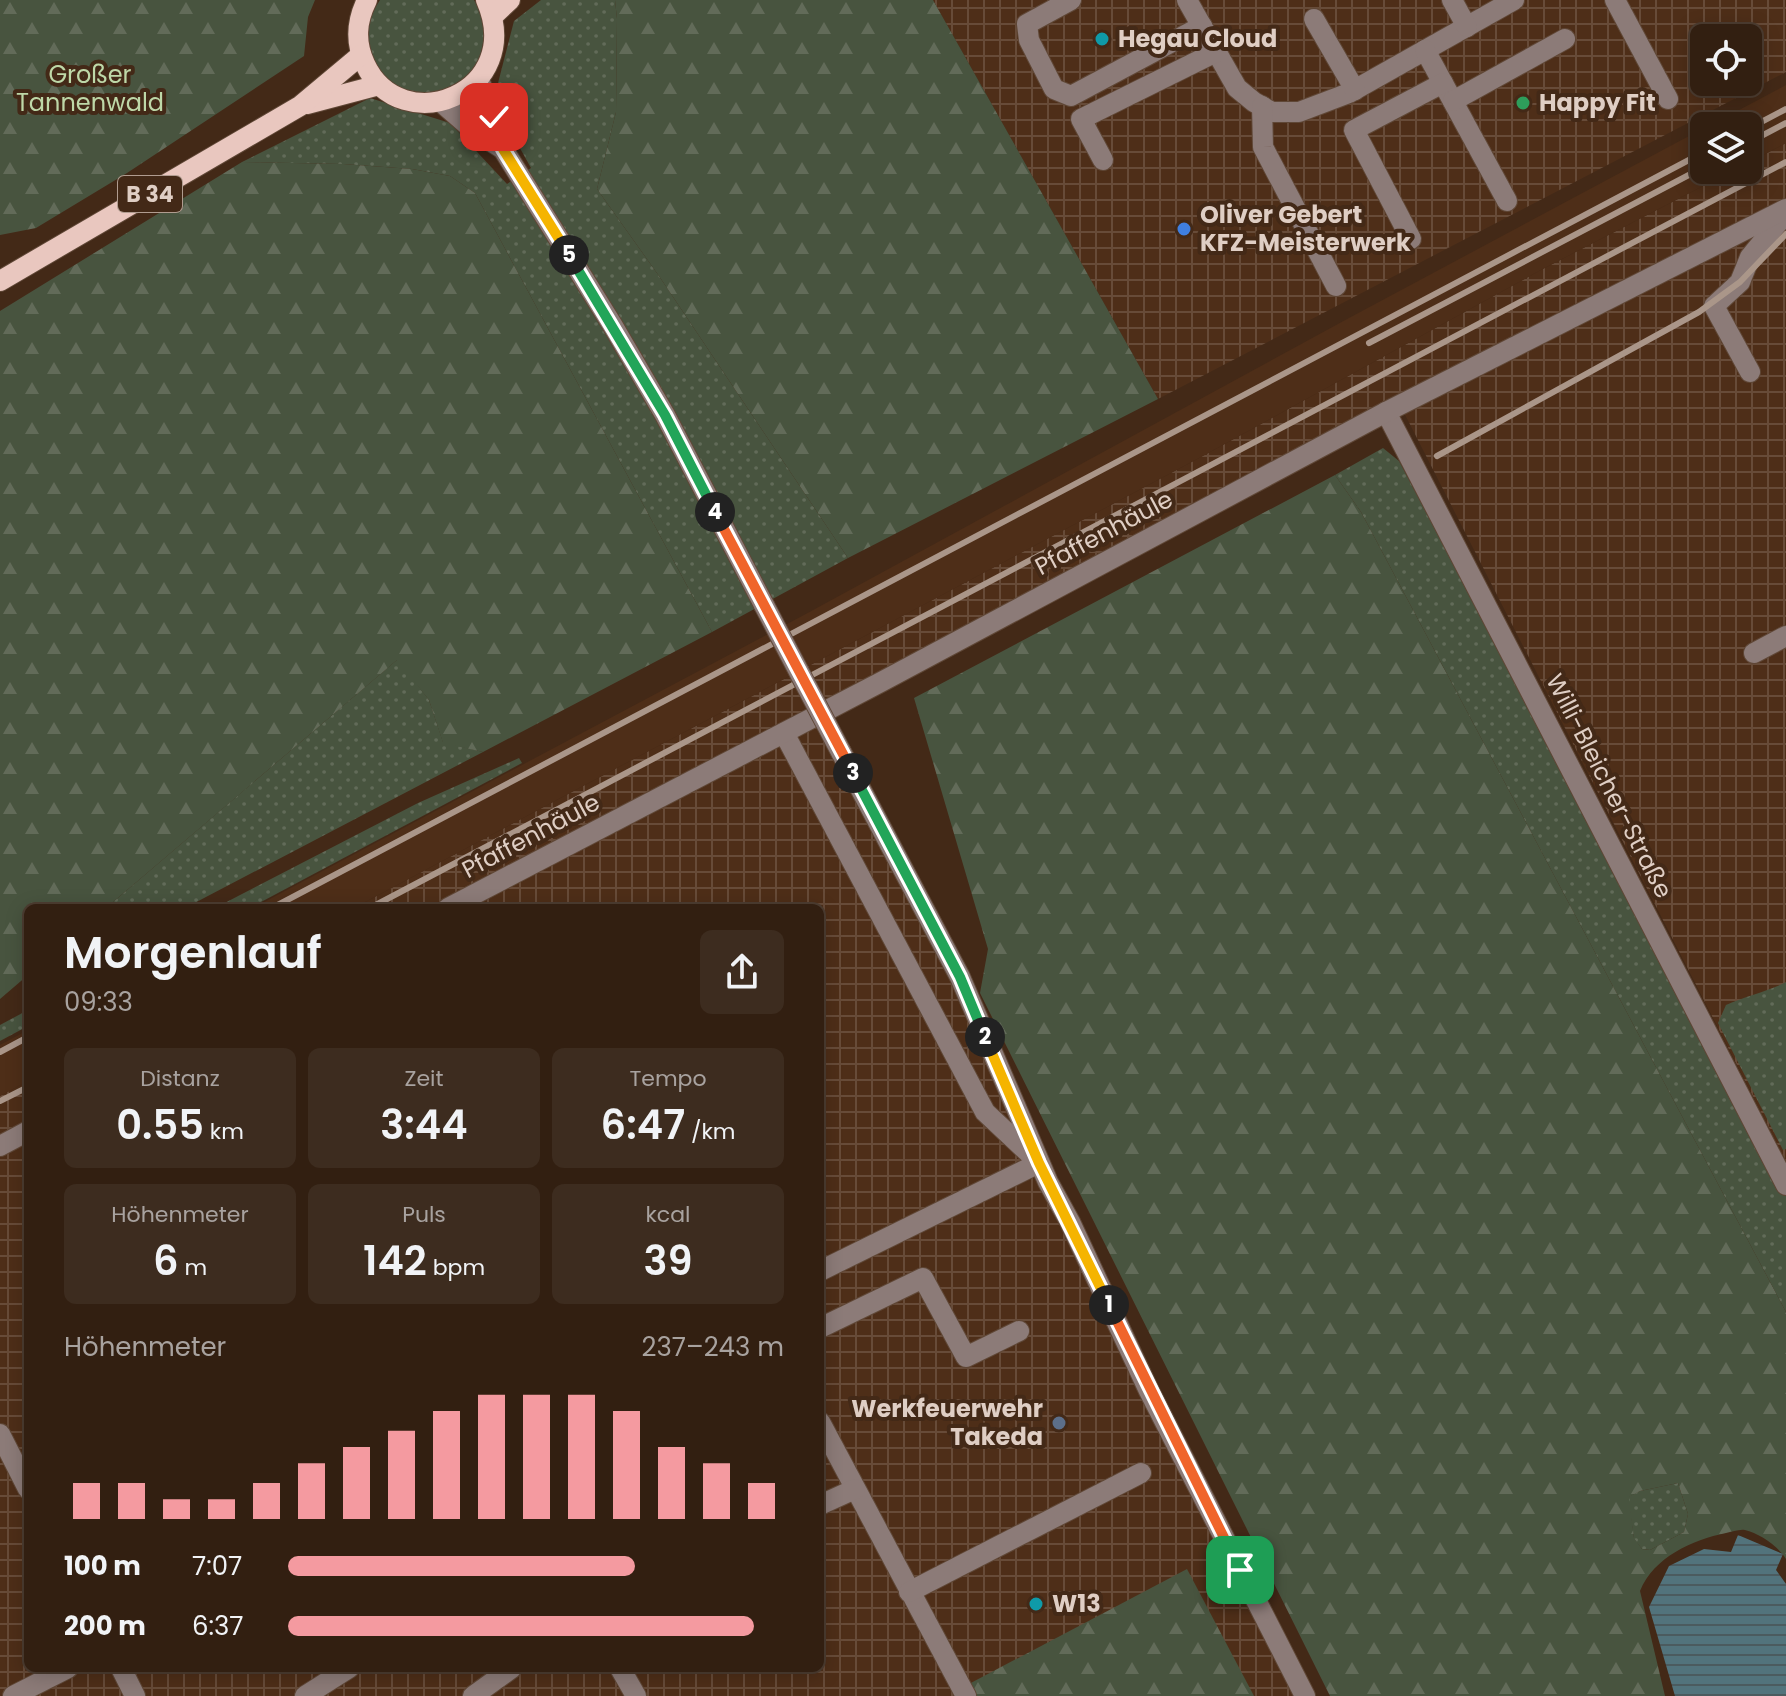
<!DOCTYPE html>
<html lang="de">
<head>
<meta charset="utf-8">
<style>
  :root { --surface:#321f11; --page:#3d2c1f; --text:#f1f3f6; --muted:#a8a29f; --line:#4d3d31; --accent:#f49aa0 }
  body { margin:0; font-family:Poppins,sans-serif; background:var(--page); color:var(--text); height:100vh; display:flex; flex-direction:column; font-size:30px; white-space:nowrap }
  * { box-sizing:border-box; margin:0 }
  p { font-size:26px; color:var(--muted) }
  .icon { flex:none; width:44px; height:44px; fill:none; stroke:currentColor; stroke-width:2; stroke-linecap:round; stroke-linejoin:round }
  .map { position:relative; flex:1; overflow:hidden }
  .sheet { position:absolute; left:24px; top:904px; width:800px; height:768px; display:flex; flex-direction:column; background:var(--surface); border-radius:12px; box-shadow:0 4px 20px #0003,0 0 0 2px var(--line) }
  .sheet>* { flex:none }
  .buttons { position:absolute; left:1690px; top:24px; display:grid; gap:16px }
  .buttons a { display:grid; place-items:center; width:72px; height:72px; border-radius:12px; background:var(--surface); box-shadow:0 4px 20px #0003,0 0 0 2px var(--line); font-size:40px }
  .pin { position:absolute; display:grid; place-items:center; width:68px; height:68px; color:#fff; margin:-34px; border-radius:16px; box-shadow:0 4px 12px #0006 }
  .km { position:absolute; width:40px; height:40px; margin:-20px; border-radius:50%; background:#222; color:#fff; font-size:22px; line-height:40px; text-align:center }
  .round { display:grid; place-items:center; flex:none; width:84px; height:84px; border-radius:12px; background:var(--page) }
  .summary { display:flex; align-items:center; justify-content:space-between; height:136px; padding:0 40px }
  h1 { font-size:44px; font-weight:600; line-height:60px }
  .stats { display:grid; grid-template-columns:repeat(3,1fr); gap:12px; height:136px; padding:8px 40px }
  .stats div { display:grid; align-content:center; border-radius:12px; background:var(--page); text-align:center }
  .stats b { font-size:40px; font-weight:600 }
  .stats small { font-size:22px; font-weight:400 }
  .stats p { font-size:22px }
  .chart { height:224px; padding:16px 40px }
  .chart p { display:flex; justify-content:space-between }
  .chart svg { width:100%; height:144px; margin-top:8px; stroke:var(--accent); stroke-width:6 }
  ul { padding:0 40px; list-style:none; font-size:26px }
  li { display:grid; grid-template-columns:128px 96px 1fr; align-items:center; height:60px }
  li i { height:20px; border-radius:10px; background:var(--accent) }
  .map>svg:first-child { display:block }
</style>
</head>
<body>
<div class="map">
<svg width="1786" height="1696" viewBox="0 0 1786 1696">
  <defs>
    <pattern id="industrial-grid" width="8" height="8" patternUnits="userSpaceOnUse" patternTransform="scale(2)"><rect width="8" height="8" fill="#4e2e18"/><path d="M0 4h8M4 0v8" fill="none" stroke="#674b38"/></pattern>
    <pattern id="grass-dots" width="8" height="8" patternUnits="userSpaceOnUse" patternTransform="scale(2)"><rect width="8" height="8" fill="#48543f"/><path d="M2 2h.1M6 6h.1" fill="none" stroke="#626b59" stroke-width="1.8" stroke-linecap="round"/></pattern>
    <pattern id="forest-firs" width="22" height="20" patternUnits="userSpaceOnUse" patternTransform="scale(2)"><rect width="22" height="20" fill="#48543f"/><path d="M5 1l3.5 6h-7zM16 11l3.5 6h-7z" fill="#626b59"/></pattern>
    <pattern id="water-rules" width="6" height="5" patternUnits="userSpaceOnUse" patternTransform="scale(2)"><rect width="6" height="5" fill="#52737c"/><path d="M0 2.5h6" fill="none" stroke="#4b5b5f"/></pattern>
  </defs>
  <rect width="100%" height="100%" fill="#432917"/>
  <g fill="url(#industrial-grid)" fill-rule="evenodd">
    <path d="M933 0H1786V72L1158 399ZM1704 38H1748V82H1704Z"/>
    <path d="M1786 143V1161L1395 395 811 719 960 977 1039 1163 1316 1696H0V1096L28 1081V1668H820V908H354L1201 457 1539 271 1734 170H1748V163Z"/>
  </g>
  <g fill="#4e2e18">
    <path d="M1786 85V143L1748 163V126H1709Z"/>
    <path d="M1704 128V170H1734L1539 271 1201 457 354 908H253L804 615 1349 318Z"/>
    <path d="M28 1030V1081L0 1096V1045Z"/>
  </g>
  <g fill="url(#grass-dots)">
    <path d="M380 0H474L487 24 476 76 429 100 379 78C368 46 359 31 380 0Z"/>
    <path d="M541 0H615L617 19 616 112 597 189 659 276 848 558 712 632 475 193 450 176 412 169 343 164 242 162 370 98 450 123 507 184 531 168 511 132 497 87 514 21Z"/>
    <path d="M1383 448 1399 461 1786 1191V1312L1361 512 1335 475Z"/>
    <path d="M398 659 429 700 443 742 483 752 185 908H106Z"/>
    <path d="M519 758 522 763 250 908H215L418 803Z"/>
    <path d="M1786 982V1149L1783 1150 1718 1023 1726 1005C1745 996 1767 992 1786 982Z"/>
    <path d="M28 1010V1026L0 1041V1025Z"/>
    <path d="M1678 1483 1688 1514 1684 1532 1650 1550 1642 1549 1634 1539 1628 1497 1640 1491Z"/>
  </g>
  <g fill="url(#forest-firs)" fill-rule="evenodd">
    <path d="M0 0H315L308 17 304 56 127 173 36 228 0 235Z"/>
    <path d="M615 0H933L1158 399 848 558 659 276 597 189 616 112 617 19Z"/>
    <path d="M242 162 343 164 412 169 450 176 475 193 712 632 483 752 443 743 429 700 397 660 106 908H28V975L0 999V311Z"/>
    <path d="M1335 475 1361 512 1786 1312V1559C1778 1546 1759 1533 1745 1530 1739 1529 1732 1532 1726 1533 1692 1540 1654 1557 1640 1591L1665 1696H1330L980 993 988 949 914 698ZM1678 1483 1688 1514 1684 1532 1650 1550 1642 1549 1634 1538 1629 1497 1640 1491Z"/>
    <path d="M1187 1569 1254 1696H973L967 1685Z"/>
  </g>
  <path fill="url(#water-rules)" d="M1738 1535 1783 1554 1776 1570 1786 1584V1696H1675L1649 1607 1669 1566 1704 1549 1731 1552Z"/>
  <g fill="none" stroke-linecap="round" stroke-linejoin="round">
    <defs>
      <g id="minor">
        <path d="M1071 0 1027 24 1029 40 1054 89 1071 96 1202 26"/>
        <path d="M1187 0 1237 88 1254 102 1272 112H1299L1349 93 1514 0"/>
        <path d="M1452 0 1467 27"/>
        <path d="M1615 0 1668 99"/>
        <path d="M1314 19 1355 90"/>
        <path d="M1425 50 1507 201"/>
        <path d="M479 79 503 149 613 326 665 415 764 605"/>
        <path d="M1453 101 1565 39"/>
        <path d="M441 102 473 130 503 149"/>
        <path d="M1262 106 1263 147 1336 286"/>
        <path d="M1103 160 1081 119 1216 52"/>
        <path d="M1411 239 1354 130 1443 83"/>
        <path d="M1750 372 1714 306 1740 282 1750 257 1786 213"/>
        <path d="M1386 412 1786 1185"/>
        <path d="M1754 653 1786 636"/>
        <path d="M784 733 985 1112 1033 1157"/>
        <path d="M841 752 960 977 1048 1182 1070 1222 1149 1391 1305 1696"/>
        <path d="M448 908 881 682 1386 412 1786 209"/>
        <path d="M0 1146 28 1131"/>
        <path d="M820 1271 1039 1163"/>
        <path d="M820 1328 923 1278 966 1357 1019 1331"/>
        <path d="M820 1422 966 1696"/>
        <path d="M0 1434 28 1489"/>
        <path d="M820 1505 855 1489"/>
        <path d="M909 1592 1141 1473"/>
        <path d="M121 1668 135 1696"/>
        <path d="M620 1668 636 1696"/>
        <path d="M13 1696 68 1668"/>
        <path d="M305 1696 349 1668"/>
        <path d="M473 1696 512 1668"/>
      </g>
      <g id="major">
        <path d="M367 0C356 22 355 42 365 64 401 142 527 93 486 0"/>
        <path d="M493 16 510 0"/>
        <path d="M307 104 379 85"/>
        <path d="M0 281 300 106 361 55"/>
      </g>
    </defs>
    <use href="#minor" stroke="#5f4736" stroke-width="22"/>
    <use href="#major" stroke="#5f4736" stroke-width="22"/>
    <use href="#minor" stroke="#8c7b78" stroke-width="20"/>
    <use href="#major" stroke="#e9c7bf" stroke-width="20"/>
    <g stroke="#aa9689" stroke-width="6">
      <path d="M1748 129 1786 109"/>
      <path d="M1748 143 1786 123"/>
      <path d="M1369 343 1704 167"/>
      <path d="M1437 456 1699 312 1740 282 1786 234"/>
      <path d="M272 908 1704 152"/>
      <path d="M370 908 1786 162"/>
      <path d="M0 1052 28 1037"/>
      <path d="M0 1101 28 1087"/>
    </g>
    <defs>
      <path id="minor-bridge" d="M764 605 841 752"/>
    </defs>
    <use href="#minor-bridge" stroke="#5f4736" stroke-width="22" stroke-linecap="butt"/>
    <use href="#minor-bridge" stroke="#8c7b78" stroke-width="20"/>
  </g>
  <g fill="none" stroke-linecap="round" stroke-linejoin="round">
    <defs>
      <path id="split-1" d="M1109 1305 1240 1570"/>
      <path id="split-2" d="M985 1037 1039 1163 1109 1305"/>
      <path id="split-3" d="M853 773 960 977 985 1037"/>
      <path id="split-4" d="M715 512 853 773"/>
      <path id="split-5" d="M569 255 665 415 715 512"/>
      <path id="split-6" d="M494 117 503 149 569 255"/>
    </defs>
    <use href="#split-1" stroke="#fff" stroke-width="16"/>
    <use href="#split-2" stroke="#fff" stroke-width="16"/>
    <use href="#split-3" stroke="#fff" stroke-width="16"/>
    <use href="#split-4" stroke="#fff" stroke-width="16"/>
    <use href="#split-5" stroke="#fff" stroke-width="16"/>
    <use href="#split-6" stroke="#fff" stroke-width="16"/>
    <use href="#split-1" stroke="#f0652b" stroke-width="10"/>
    <use href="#split-2" stroke="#f5b400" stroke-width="10"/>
    <use href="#split-3" stroke="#22a559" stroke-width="10"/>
    <use href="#split-4" stroke="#f0652b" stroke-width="10"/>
    <use href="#split-5" stroke="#22a559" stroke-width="10"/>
    <use href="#split-6" stroke="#f5b400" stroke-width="10"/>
  </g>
  <g fill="#0f9aa8" stroke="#432917" stroke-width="3">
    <circle cx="1102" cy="39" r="8"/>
    <circle cx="1036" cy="1604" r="8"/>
  </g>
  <circle fill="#2e9e5b" stroke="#432917" stroke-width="3" cx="1523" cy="103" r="8"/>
  <circle fill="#3f7fe0" stroke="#432917" stroke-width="3" cx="1184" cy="229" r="8"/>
  <circle fill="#5c6f8a" stroke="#432917" stroke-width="3" cx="1059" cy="1423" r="8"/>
  <g text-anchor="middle" stroke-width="8" stroke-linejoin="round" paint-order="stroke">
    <rect fill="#432917" stroke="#b09c90" stroke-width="2" x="118" y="176" width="64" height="36" rx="6"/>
    <g font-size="22" font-weight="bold" fill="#dfcec4">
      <text x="150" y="202">B 34</text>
    </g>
    <g font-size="24" font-weight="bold" fill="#dfcec4" stroke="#432917" text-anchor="start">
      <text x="1118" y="47">Hegau Cloud</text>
      <text x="1539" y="111">Happy Fit</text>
      <text x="1200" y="223">Oliver Gebert<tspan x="1200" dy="28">KFZ-Meisterwerk</tspan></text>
      <text x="1043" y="1417" text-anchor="end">Werkfeuerwehr<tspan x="1043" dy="28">Takeda</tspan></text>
      <text x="1052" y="1612">W13</text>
    </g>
    <g font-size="24" fill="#bed8a8" stroke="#432917">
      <text x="90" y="83">Großer<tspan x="90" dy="28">Tannenwald</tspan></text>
    </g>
    <g font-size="24" fill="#dfcec4" stroke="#432917">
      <text transform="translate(1104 533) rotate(-28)" y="8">Pfaffenhäule</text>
      <text transform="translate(1609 786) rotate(63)" y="8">Willi-Bleicher-Straße</text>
      <text transform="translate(531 836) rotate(-28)" y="8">Pfaffenhäule</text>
    </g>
  </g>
</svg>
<div class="buttons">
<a><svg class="icon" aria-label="locate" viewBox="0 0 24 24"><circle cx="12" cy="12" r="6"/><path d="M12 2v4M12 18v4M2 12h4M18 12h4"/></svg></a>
<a><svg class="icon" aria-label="layers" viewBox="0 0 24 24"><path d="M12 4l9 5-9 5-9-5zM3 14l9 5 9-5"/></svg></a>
</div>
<div class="pin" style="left:1240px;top:1570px;background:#1e9e55"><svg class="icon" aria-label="arrive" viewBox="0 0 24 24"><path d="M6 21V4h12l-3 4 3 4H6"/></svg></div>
<div class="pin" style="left:494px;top:117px;background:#d93025"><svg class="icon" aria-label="check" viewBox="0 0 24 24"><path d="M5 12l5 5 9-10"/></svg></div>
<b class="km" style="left:1109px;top:1305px">1</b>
<b class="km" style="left:985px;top:1037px">2</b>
<b class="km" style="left:853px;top:773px">3</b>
<b class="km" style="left:715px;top:512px">4</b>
<b class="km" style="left:569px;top:255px">5</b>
<section class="sheet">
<div class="summary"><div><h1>Morgenlauf</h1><p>09:33</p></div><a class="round"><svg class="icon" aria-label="share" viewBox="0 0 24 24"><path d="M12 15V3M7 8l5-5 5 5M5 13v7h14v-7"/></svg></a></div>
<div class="stats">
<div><p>Distanz</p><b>0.55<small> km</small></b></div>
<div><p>Zeit</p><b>3:44</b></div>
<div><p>Tempo</p><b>6:47<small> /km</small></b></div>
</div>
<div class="stats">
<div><p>Höhenmeter</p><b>6<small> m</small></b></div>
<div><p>Puls</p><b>142<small> bpm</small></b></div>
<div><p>kcal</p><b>39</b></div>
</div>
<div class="chart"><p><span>Höhenmeter</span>237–243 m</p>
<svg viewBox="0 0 160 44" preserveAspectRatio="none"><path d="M5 44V33M15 44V33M25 44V38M35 44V38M45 44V33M55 44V27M65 44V22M75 44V17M85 44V11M95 44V6M105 44V6M115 44V6M125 44V11M135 44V22M145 44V27M155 44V33"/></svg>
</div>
<ul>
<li><b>100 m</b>7:07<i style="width:70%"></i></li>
<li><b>200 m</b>6:37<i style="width:94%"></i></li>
</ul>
</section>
</div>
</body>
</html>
